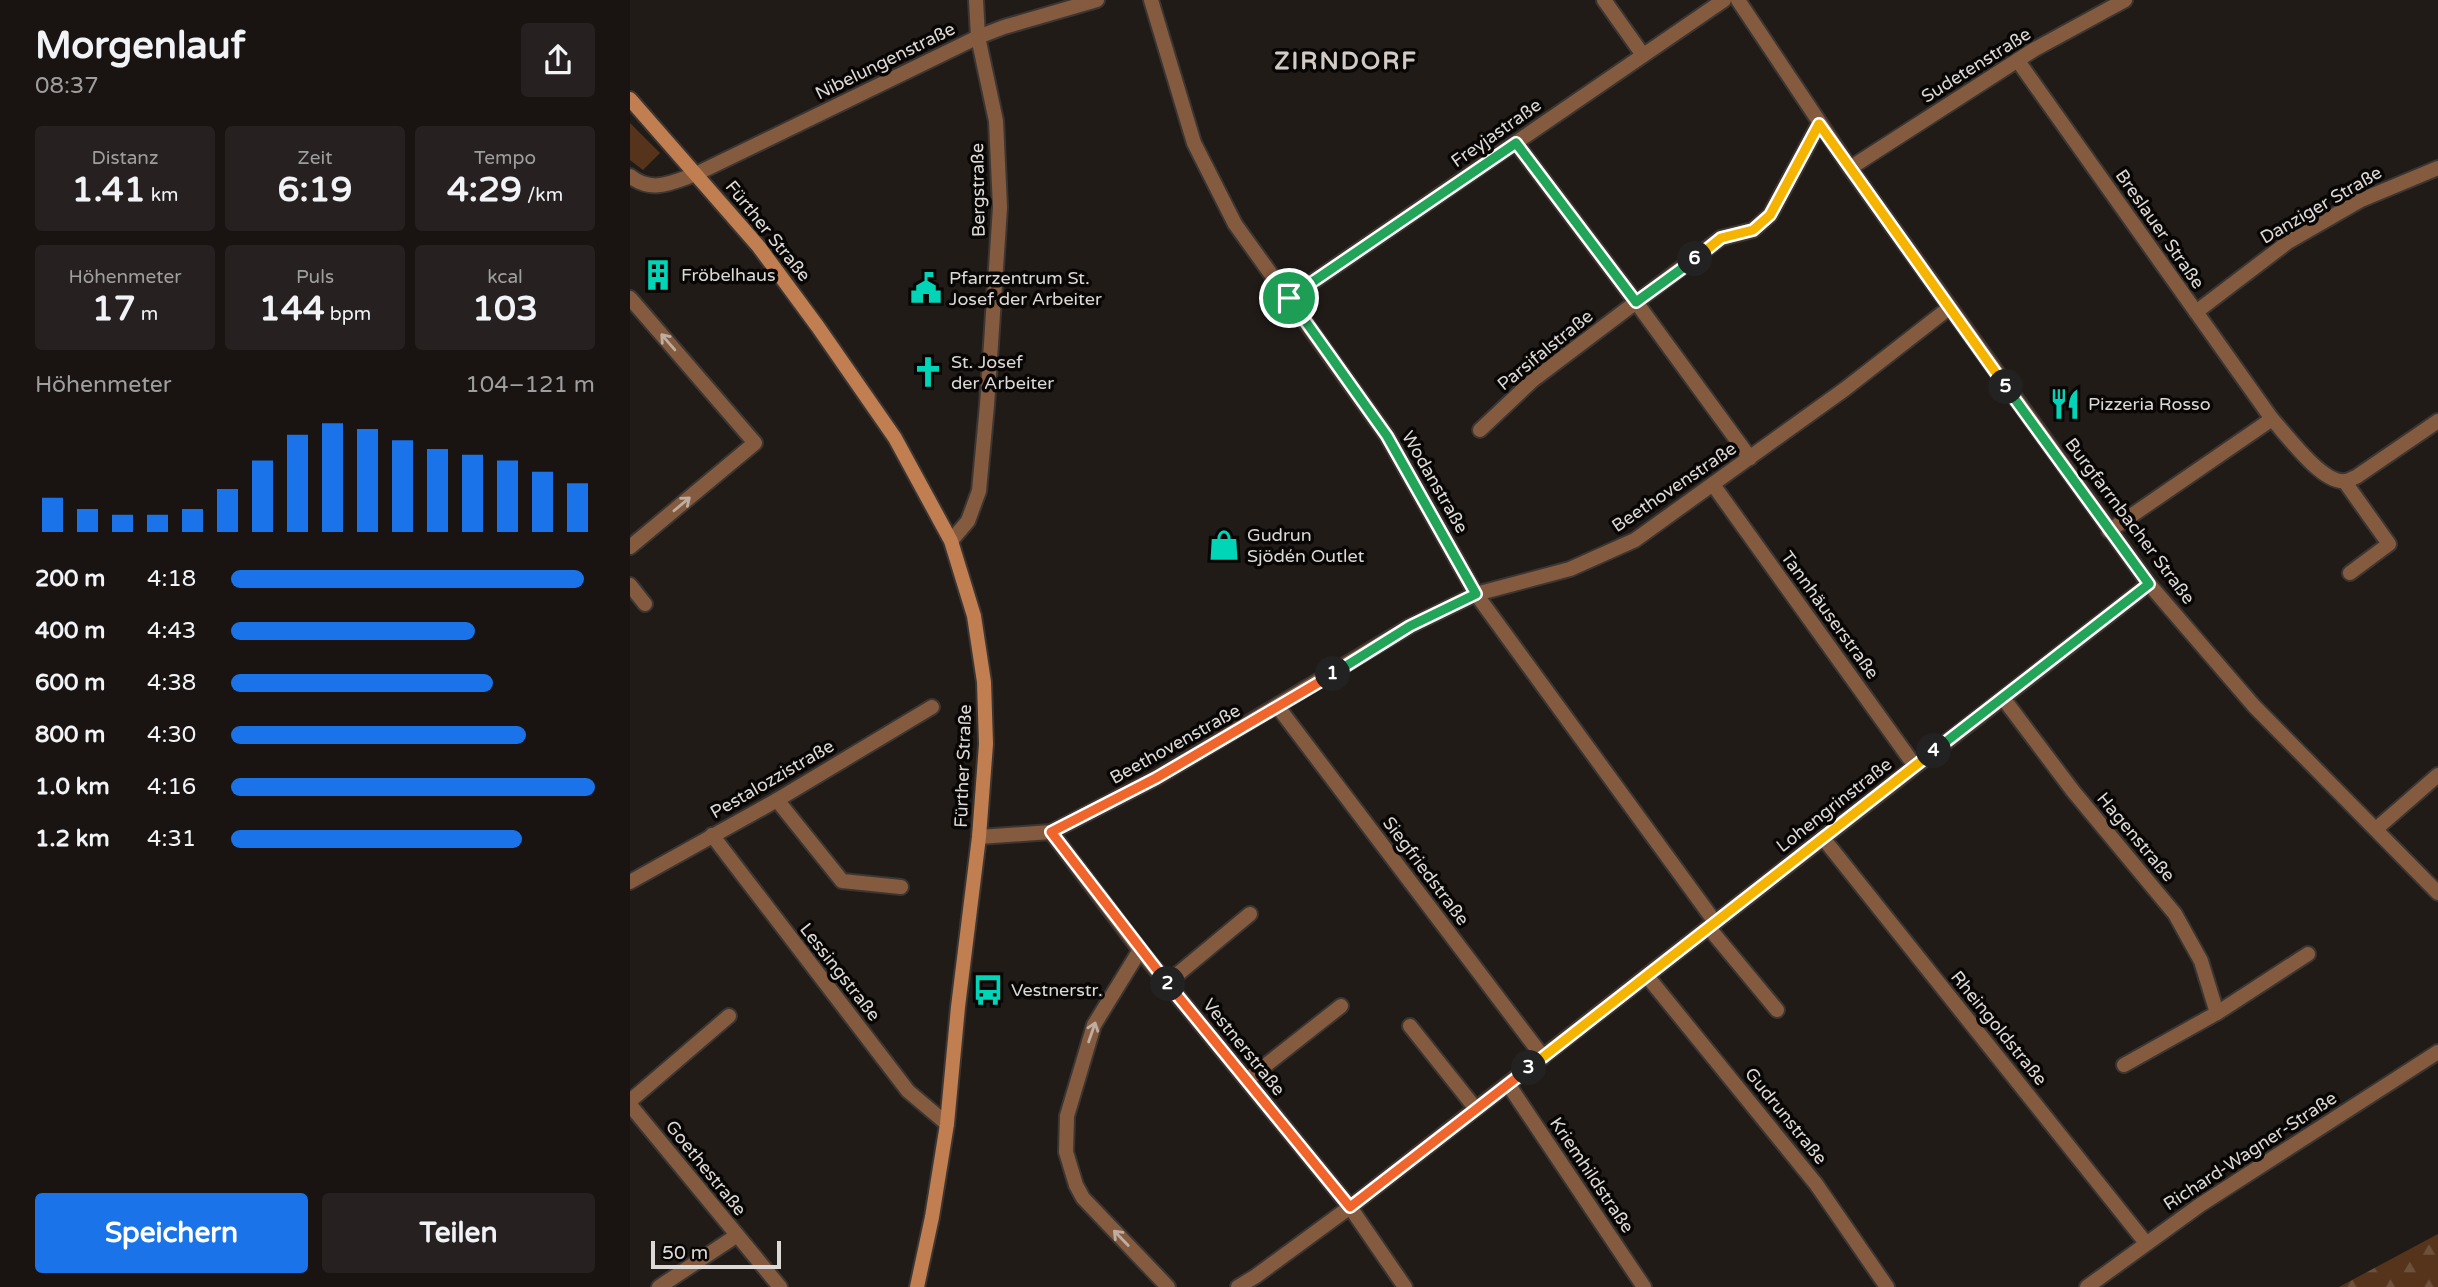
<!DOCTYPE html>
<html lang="de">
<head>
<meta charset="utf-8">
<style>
  :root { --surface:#191412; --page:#262120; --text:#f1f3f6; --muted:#9f9e9f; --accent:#1a73e8 }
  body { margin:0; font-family:"Varela Round",sans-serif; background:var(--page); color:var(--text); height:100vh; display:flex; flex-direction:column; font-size:26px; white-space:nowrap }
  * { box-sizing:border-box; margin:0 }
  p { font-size:23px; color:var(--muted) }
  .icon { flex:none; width:38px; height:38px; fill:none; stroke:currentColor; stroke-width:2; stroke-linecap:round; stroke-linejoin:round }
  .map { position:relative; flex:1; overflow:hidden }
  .details { display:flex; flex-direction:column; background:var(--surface); width:630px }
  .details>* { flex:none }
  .scale { position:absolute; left:21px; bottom:18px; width:130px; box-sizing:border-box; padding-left:7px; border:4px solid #ddd9d6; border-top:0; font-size:19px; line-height:24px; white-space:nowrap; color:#ddd9d6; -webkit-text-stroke:5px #090705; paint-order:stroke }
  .pin { position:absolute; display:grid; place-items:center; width:60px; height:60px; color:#fff; margin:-30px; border:4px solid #fff; border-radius:50%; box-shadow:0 2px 7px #0007 }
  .km { position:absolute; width:35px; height:35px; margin:-18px; border-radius:50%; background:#222; color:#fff; font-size:19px; line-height:35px; text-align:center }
  .round { display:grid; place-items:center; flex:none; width:74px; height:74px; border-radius:7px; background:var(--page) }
  .head { display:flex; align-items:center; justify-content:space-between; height:119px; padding:0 35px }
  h1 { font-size:38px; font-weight:700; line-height:52px }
  .figures { display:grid; grid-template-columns:repeat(3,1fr); gap:10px; height:119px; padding:7px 35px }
  .figures div { display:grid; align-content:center; border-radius:7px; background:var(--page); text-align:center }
  .figures b { font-size:35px; font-weight:700 }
  .figures small { font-size:19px; font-weight:400 }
  .figures p { font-size:19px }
  .chart { height:196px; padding:14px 35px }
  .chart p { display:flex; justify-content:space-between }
  .chart svg { width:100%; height:126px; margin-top:7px; stroke:var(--accent); stroke-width:6 }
  .primary-button { display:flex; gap:14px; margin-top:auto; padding:14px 35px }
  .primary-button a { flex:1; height:80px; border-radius:7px; background:var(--accent); color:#fff; font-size:28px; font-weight:700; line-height:80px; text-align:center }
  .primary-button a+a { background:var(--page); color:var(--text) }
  ul { padding:0 35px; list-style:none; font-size:23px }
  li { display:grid; grid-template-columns:112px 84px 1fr; align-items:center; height:52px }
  li i { height:18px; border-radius:9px; background:var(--accent) }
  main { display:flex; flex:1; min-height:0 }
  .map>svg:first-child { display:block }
</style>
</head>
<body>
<main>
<section class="details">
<div class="head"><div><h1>Morgenlauf</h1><p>08:37</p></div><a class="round"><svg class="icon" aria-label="share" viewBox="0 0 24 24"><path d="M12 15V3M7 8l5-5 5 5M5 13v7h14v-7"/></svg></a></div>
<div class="figures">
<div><p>Distanz</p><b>1.41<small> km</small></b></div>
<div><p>Zeit</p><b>6:19</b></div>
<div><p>Tempo</p><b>4:29<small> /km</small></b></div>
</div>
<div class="figures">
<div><p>Höhenmeter</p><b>17<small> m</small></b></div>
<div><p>Puls</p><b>144<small> bpm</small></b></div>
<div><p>kcal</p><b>103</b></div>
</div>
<div class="chart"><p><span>Höhenmeter</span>104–121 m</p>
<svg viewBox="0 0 160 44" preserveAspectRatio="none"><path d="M5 44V32M15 44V36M25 44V38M35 44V38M45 44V36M55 44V29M65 44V19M75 44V10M85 44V6M95 44V8M105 44V12M115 44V15M125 44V17M135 44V19M145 44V23M155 44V27"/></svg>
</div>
<ul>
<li><b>200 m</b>4:18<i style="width:97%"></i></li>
<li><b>400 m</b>4:43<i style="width:67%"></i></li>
<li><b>600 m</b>4:38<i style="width:72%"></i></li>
<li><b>800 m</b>4:30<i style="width:81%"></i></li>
<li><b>1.0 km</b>4:16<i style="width:100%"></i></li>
<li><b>1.2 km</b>4:31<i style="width:80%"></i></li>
</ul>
<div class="primary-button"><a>Speichern</a><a>Teilen</a></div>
</section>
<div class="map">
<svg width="1808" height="1287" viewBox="0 0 1808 1287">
  <defs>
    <pattern id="forest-firs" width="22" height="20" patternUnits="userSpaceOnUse" patternTransform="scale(1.75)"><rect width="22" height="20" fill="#56341c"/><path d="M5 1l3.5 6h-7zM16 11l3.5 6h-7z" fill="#6e513c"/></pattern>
  </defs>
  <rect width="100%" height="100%" fill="#211b18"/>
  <path fill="#56341c" d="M0 123 30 153 13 170 0 160Z"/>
  <path fill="url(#forest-firs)" d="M1808 1234V1287H1709Z"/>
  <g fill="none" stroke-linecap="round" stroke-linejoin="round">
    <defs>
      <g id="minor">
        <path d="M521 0 564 143 605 224 757 436 846 594 1085 922"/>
        <path d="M974 0 1013 55"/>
        <path d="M1108 0 1220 168 1519 584 1624 706 1808 893"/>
        <path d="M1388 61 1642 419C1657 435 1692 484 1715 481 1719 481 1722 478 1726 477L1808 421"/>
        <path d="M886 143 1006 302 1120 458"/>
        <path d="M1220 168 1405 49 1495 0"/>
        <path d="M0 176C22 194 43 182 66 174L348 37 374 27 467 0"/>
        <path d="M0 298 125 443 0 547"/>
        <path d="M659 298 1094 0"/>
        <path d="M1566 312 1658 242 1731 200 1808 168"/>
        <path d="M850 430 903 380 1091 238 1123 230 1140 215 1189 124"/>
        <path d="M1715 482 1759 544 1720 573"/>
        <path d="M1084 486 1285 766"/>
        <path d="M1479 531 1642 419"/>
        <path d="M321 541 338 521 349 491 357 405 370 207 366 121 348 37 346 0"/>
        <path d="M0 585 15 604"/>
        <path d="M1373 698 1443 791 1545 914 1571 961 1587 1013"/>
        <path d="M648 707 913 1057"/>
        <path d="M147 800 212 881 271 887"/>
        <path d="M1746 829 1808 775"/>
        <path d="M421 832 510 950 720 1207 775 1287"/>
        <path d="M82 835 278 1091 317 1124"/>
        <path d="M349 837 421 832 526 778 780 626 846 594 940 569 1005 540 1215 389 1319 308"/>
        <path d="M1193 838 1516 1243"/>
        <path d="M0 882 147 800 302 707"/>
        <path d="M1079 928 1147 1010"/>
        <path d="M510 950 464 1025 437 1116 436 1152 446 1185 453 1198 538 1287"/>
        <path d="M1017 976 1186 1184 1257 1287"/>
        <path d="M537 983 620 914"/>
        <path d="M780 1026 846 1109"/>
        <path d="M1494 1065 1587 1013 1678 954"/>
        <path d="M617 1080 711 1006"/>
        <path d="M878 1084 1014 1287"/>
        <path d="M0 1101 99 1016"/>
        <path d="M0 1105 150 1287"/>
        <path d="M29 1287 106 1236"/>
        <path d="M608 1287 626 1276 720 1207 1519 584"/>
        <path d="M1457 1287 1570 1205 1808 1052"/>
      </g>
      <path id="secondary" d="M0 99 129 247 188 327 265 438 321 541 344 616 354 682 356 744 349 837 328 1007 317 1124 302 1217 287 1287"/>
    </defs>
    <use href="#minor" stroke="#3b3633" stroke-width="18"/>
    <use href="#secondary" stroke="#3b3633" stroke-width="18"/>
    <use href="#minor" stroke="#855b3f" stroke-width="14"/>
    <use href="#secondary" stroke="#c17e50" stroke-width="14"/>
  </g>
  <defs><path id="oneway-shaft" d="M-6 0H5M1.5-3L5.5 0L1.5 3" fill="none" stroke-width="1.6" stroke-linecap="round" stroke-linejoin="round" transform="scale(1.75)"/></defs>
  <g stroke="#beada1">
    <use href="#oneway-shaft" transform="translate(38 342) rotate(-131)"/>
    <use href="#oneway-shaft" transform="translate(52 504) rotate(-40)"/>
    <use href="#oneway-shaft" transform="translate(462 1032) rotate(-71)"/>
    <use href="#oneway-shaft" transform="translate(491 1238) rotate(-134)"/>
  </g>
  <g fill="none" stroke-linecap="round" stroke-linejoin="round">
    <defs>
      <path id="split-1" d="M659 298 757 436 846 594 780 626 703 674"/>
      <path id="split-2" d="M538 984 421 832 526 778 703 674"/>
      <path id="split-3" d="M538 984 720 1207 899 1068"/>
      <path id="split-4" d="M899 1068 1304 751"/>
      <path id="split-5" d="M1304 751 1519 584 1376 387"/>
      <path id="split-6" d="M1065 259 1091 238 1123 230 1140 215 1189 124 1376 387"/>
      <path id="split-7" d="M659 298 886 143 1006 302 1065 259"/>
    </defs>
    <use href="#split-1" stroke="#fff" stroke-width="14"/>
    <use href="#split-2" stroke="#fff" stroke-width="14"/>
    <use href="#split-3" stroke="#fff" stroke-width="14"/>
    <use href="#split-4" stroke="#fff" stroke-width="14"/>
    <use href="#split-5" stroke="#fff" stroke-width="14"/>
    <use href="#split-6" stroke="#fff" stroke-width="14"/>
    <use href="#split-7" stroke="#fff" stroke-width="14"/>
    <use href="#split-1" stroke="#22a559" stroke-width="9"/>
    <use href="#split-2" stroke="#f0652b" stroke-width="9"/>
    <use href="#split-3" stroke="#f0652b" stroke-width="9"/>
    <use href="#split-4" stroke="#f5b400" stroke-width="9"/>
    <use href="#split-5" stroke="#22a559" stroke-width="9"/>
    <use href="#split-6" stroke="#f5b400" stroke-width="9"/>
    <use href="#split-7" stroke="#22a559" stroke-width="9"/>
  </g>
  <defs>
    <symbol id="building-bare" viewBox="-9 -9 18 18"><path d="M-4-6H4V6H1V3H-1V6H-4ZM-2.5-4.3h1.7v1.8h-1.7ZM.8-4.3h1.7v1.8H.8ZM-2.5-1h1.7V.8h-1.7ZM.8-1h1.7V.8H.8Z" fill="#00d5b7" stroke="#090705" stroke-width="2.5" paint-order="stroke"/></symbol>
    <symbol id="civic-bare" viewBox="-9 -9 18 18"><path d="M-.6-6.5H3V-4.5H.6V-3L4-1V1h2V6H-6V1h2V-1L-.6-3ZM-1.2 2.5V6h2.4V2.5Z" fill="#00d5b7" stroke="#090705" stroke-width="2.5" paint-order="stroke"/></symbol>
    <symbol id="church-bare" viewBox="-9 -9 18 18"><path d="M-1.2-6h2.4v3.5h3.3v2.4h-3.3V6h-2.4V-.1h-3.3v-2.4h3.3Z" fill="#00d5b7" stroke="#090705" stroke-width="2.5" paint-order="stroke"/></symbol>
    <symbol id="restaurant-bare" viewBox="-9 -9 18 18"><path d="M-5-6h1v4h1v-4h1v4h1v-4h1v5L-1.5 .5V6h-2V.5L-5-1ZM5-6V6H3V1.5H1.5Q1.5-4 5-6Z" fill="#00d5b7" stroke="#090705" stroke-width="2.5" paint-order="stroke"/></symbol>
    <symbol id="shop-bare" viewBox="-9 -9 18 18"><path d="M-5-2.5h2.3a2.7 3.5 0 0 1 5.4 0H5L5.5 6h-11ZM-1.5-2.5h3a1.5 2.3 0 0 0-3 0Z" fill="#00d5b7" stroke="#090705" stroke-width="2.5" paint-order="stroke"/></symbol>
    <symbol id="bus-bare" viewBox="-9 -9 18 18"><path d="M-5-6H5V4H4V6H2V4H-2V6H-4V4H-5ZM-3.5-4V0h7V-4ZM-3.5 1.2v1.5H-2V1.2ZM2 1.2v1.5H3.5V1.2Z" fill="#00d5b7" stroke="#090705" stroke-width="2.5" paint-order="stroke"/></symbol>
  </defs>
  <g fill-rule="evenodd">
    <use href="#building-bare" x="6" y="253" width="44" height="44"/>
    <use href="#civic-bare" x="274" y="266" width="44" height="44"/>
    <use href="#church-bare" x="276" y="350" width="44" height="44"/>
    <use href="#restaurant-bare" x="1413" y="382" width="44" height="44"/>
    <use href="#shop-bare" x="572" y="523" width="44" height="44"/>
    <use href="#bus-bare" x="336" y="968" width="44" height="44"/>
  </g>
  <g text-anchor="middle" stroke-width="7" stroke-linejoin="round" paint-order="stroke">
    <g font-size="18" fill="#ddd9d6" stroke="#090705">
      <text transform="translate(255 61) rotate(-26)" y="6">Nibelungenstraße</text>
      <text transform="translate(1346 65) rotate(-32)" y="6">Sudetenstraße</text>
      <text transform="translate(866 133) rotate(-35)" y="6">Freyjastraße</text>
      <text transform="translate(348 190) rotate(-91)" y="6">Bergstraße</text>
      <text transform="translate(1691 205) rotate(-30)" y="6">Danziger Straße</text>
      <text transform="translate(1530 229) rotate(55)" y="6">Breslauer Straße</text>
      <text transform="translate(138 231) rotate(51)" y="6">Fürther Straße</text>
      <text transform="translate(915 350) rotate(-39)" y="6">Parsifalstraße</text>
      <text transform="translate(805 482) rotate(60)" y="6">Wodanstraße</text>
      <text transform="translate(1044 487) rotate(-34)" y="6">Beethovenstraße</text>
      <text transform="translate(1500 521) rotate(53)" y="6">Burgfarrnbacher Straße</text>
      <text transform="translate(1200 615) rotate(54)" y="6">Tannhäuserstraße</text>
      <text transform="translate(545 744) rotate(-29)" y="6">Beethovenstraße</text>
      <text transform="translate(333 766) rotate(-88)" y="6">Fürther Straße</text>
      <text transform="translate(142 779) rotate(-30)" y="6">Pestalozzistraße</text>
      <text transform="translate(1204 805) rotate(-38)" y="6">Lohengrinstraße</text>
      <text transform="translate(1506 837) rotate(50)" y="6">Hagenstraße</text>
      <text transform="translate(796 871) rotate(53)" y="6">Siegfriedstraße</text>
      <text transform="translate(210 972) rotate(52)" y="6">Lessingstraße</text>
      <text transform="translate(1369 1028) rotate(51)" y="6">Rheingoldstraße</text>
      <text transform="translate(614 1047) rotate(51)" y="6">Vestnerstraße</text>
      <text transform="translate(1156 1116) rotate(51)" y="6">Gudrunstraße</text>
      <text transform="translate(1620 1151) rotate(-33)" y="6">Richard-Wagner-Straße</text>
      <text transform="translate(76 1168) rotate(51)" y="6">Goethestraße</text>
      <text transform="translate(962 1175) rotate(56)" y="6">Kriemhildstraße</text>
    </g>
    <g font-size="18" fill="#ddd9d6" stroke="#090705" text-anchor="start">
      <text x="51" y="281">Fröbelhaus</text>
      <text x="319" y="284">Pfarrzentrum St.<tspan x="319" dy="21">Josef der Arbeiter</tspan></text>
      <text x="321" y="368">St. Josef<tspan x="321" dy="21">der Arbeiter</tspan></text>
      <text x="1458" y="410">Pizzeria Rosso</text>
      <text x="617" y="541">Gudrun<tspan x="617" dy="21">Sjödén Outlet</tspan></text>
      <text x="381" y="996">Vestnerstr.</text>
    </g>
    <g font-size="24" font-weight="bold" letter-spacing="2" fill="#d2cac4" stroke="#090705">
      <text x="716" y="69">ZIRNDORF</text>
    </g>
  </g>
</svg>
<div class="scale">50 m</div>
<div class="pin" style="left:659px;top:298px;background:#1e9e55"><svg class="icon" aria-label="arrive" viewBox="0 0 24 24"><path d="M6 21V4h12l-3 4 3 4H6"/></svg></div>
<b class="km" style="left:703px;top:674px">1</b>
<b class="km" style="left:538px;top:984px">2</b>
<b class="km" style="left:899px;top:1068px">3</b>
<b class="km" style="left:1304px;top:751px">4</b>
<b class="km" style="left:1376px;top:387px">5</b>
<b class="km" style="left:1065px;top:259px">6</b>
</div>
</main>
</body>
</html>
